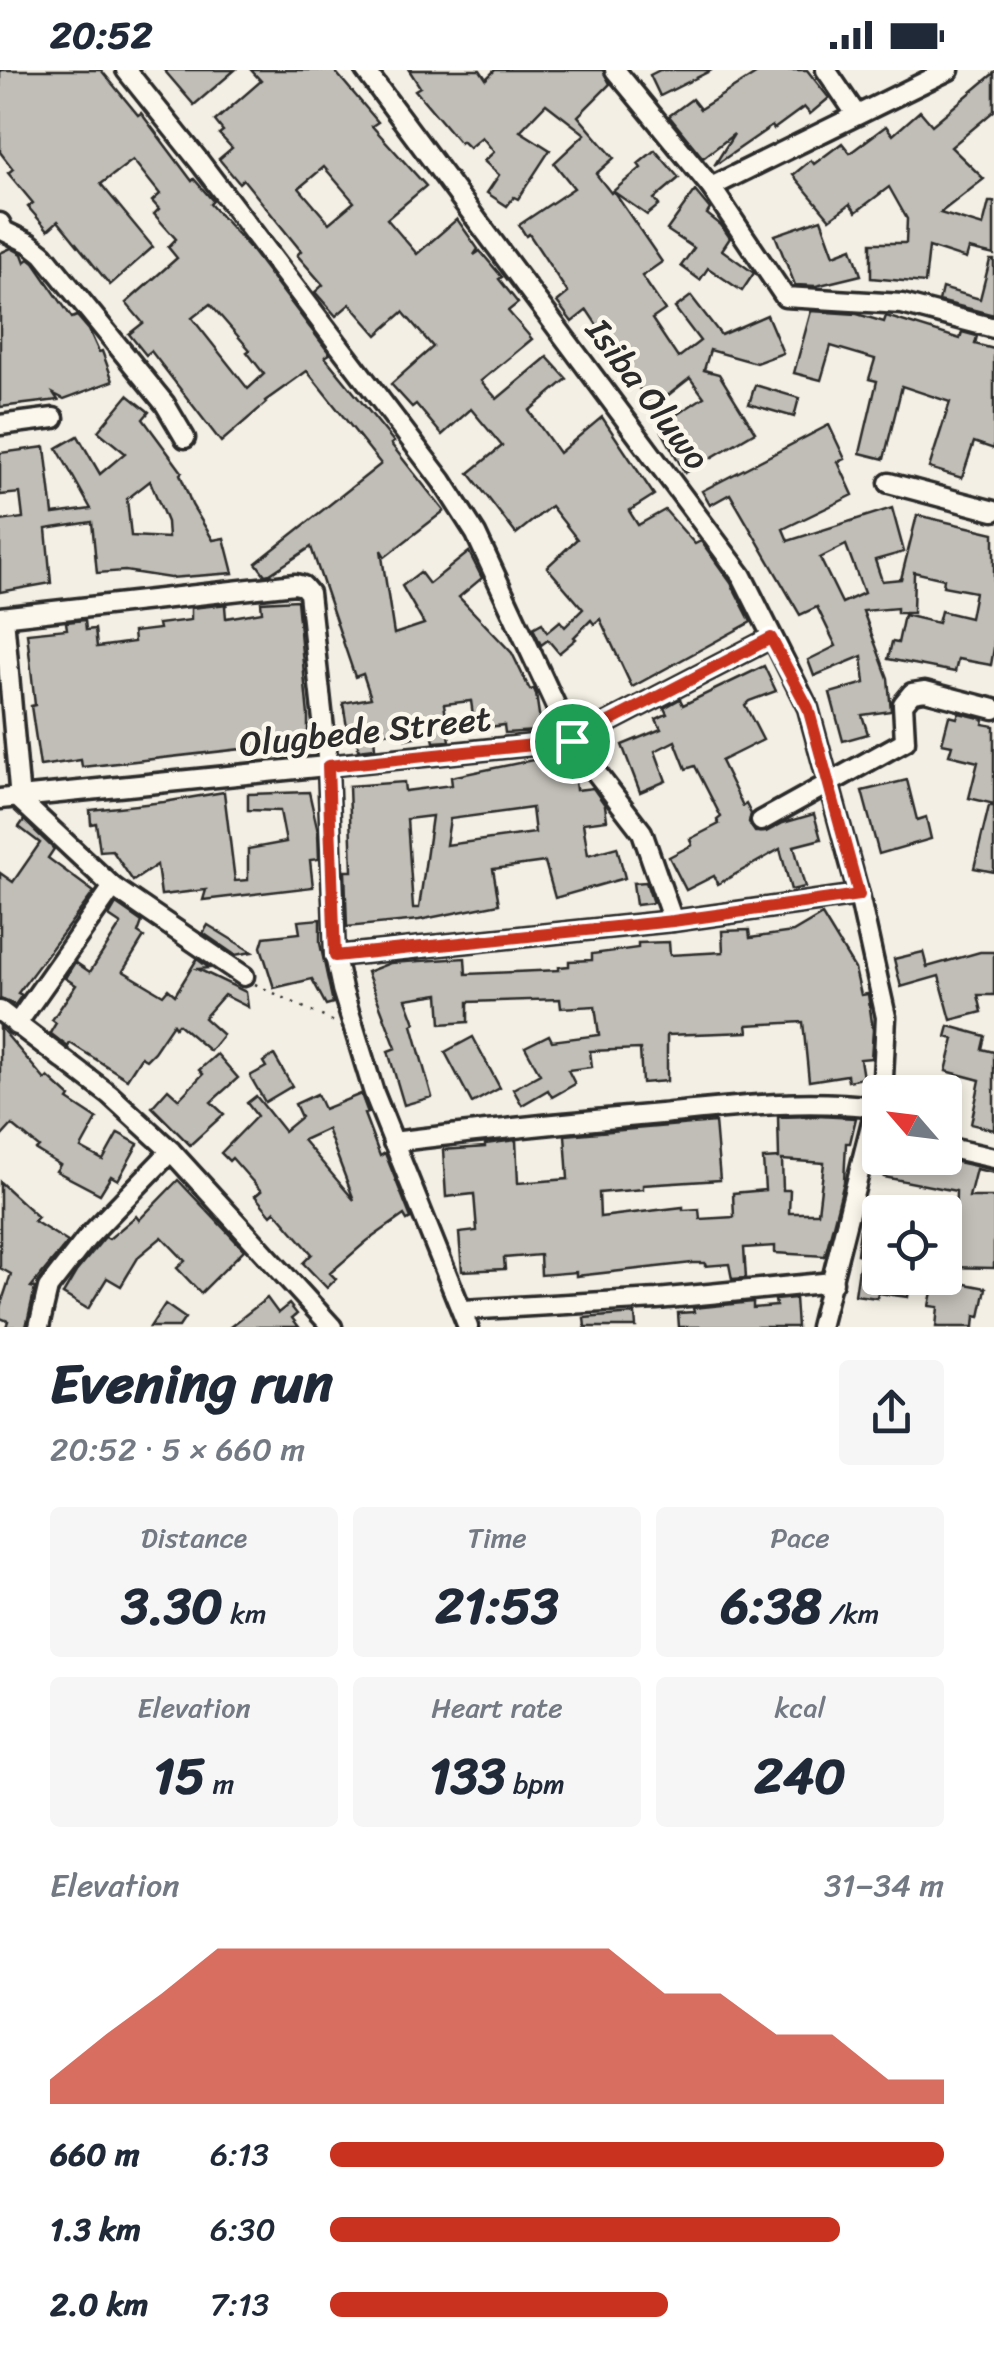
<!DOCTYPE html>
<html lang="en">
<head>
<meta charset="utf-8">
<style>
  :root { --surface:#fff; --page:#f6f6f7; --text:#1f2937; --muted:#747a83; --accent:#c8321e }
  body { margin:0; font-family:Sriracha,sans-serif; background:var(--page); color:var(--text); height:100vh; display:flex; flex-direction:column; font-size:38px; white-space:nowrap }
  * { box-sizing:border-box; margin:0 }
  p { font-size:32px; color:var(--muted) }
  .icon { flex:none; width:55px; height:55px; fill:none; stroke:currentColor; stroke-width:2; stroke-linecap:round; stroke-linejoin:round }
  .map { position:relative; height:1257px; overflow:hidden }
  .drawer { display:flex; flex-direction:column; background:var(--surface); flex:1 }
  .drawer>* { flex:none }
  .needle { width:65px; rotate:298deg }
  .controls { position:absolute; left:862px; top:1005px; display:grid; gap:20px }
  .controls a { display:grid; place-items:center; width:100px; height:100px; border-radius:10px; background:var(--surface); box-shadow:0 5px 15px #0003; font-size:50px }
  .pin { position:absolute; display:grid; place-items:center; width:85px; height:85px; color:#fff; margin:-42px; border:5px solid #fff; border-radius:50%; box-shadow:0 2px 10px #0007 }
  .round { display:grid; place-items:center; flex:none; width:105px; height:105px; border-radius:10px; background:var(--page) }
  .head { display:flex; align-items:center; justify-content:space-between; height:170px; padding:0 50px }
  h1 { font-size:55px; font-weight:800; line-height:75px }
  .stats { display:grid; grid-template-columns:repeat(3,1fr); gap:15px; height:170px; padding:10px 50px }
  .stats div { display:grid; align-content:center; border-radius:10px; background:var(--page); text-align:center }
  .stats b { font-size:50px; font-weight:800 }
  .stats small { font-size:28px; font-weight:400 }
  .stats p { font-size:28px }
  .chart { height:280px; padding:20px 50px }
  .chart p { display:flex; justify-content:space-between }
  .chart svg { width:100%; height:180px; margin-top:10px; fill:var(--accent); opacity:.7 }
  ul { padding:0 50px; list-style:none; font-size:32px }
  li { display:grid; grid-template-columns:160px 120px 1fr; align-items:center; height:75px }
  li i { height:25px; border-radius:12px; background:var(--accent) }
  .status { display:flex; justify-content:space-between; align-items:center; height:70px; padding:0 50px; background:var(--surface); direction:ltr }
  .status svg { height:28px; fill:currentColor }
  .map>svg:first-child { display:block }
</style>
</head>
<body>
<div class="status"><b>20:52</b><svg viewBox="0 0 49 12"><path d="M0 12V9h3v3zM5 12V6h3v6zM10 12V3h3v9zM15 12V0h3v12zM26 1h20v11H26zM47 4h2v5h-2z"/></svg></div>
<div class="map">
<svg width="994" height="1257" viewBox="0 0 994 1257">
  <rect width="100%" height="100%" fill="#f3efe4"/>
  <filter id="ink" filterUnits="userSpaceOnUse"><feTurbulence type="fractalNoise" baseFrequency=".01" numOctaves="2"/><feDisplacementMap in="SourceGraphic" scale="20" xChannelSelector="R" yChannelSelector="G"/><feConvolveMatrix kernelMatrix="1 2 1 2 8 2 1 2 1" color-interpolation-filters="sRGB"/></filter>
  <g filter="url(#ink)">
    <g fill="#c0beb6" stroke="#2b2b2b" stroke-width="2.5" fill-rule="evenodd">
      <path d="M0 0H101L138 45 141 43 192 111 194 109 213 131 210 134 249 177 330 284 325 287 394 372 391 374 444 441 385 487 381 480 394 564 424 554 402 516 420 502 429 514 469 482 482 508 459 527 512 583 530 620 534 619 536 624 540 651 548 650 553 660 505 663 504 655 475 659 471 631 444 634 450 671 434 672 432 663 405 669 403 660 374 665 375 678 358 680V668L349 670 343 633 371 628 363 604 355 607 311 477 270 504 265 505 256 493 381 394 307 301 265 331 266 333 221 372 151 281 146 285 129 264 143 253 126 233 177 188 168 177 176 169 154 144 159 139 152 131 160 124 133 90 101 114 153 177 110 215 58 151 48 160 28 137 33 133 8 103 13 99 0 82ZM210 234 250 280 247 282 264 304 248 319 192 248Z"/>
      <path d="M164 0H235L194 35Z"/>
      <path d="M251 0H334L378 52 372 56 426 116 387 149 417 184 457 149 478 179 474 185 480 181 502 207 499 209 518 233 508 241 532 269 481 311 497 329 547 287 567 309 529 341 559 383 602 347 654 425 629 441 638 455 665 440 695 474 701 471 731 513 751 552 632 617 600 549 594 554 591 550 574 567 576 569 559 583 548 570 541 575 533 558 542 553 547 562 560 551 565 557 583 539 547 497 577 469 551 436 516 464 469 403 502 376 471 339 442 365 416 334 412 337 391 314 433 277 403 242 377 265 350 234 336 246 315 222 323 215 297 185 301 181 243 109 239 113 219 89 232 78 219 64 223 61 215 51 261 11ZM324 97 354 132 329 153 299 118Z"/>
      <path d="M409 0H480L486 9 495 0H603L610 14 578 46 614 88 596 104 611 123 641 98 638 94 655 80 679 108 654 129 659 135 647 145 614 122 662 192 642 206 665 240 652 249 678 288 700 271 675 238 691 226 721 265 767 245 783 283 756 293 710 280 704 300 719 304 755 362 685 403 659 356 704 327 690 308 652 338 587 240 572 252 557 232 568 223 529 164 526 166 519 155 574 118 554 93 585 64 546 34 520 61 550 80 518 129 514 127 507 136 487 123 499 105 484 91 494 82 482 67 469 78 462 71 460 73 415 20 420 17Z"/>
      <path d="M660 0H712L660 26 650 5Z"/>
      <path d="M762 0H807L829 28 810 44 804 37 774 59 772 56 714 96 734 64 703 88 669 46 692 29 700 39Z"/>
      <path d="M994 3V41L951 77 984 109 940 143 983 156 989 132H994V185L969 179 966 189 929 177 925 213 871 208V173H906L907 149 889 117 856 142 850 134 830 149 793 105 811 90 814 94 842 73 850 83 886 56 893 65 920 41 932 55Z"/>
      <path d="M695 121 710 139 707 144 721 155 730 168 722 180 754 203 742 221 708 198 700 210 681 196 694 178 667 160Z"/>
      <path d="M821 149 834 185 852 178 861 205 816 216 795 215 775 165Z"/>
      <path d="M11 178 22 184 25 192 29 189 34 193 72 248 77 246 89 260 99 282 102 281 113 311 64 329 54 324 58 330 0 337V183Z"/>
      <path d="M990 190H994V245L939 231 942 218 980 229Z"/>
      <path d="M811 241 857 244 884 252 886 246 960 269 962 262 977 266 975 274 994 279V379L974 372 962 408 929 398 950 332 902 316 884 389 860 383 877 311 869 309 875 289 831 276 821 310 794 303Z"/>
      <path d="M755 315 799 328 794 347 749 334Z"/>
      <path d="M128 325 149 342 143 349 182 402 180 404 192 435 213 470 224 468 233 503 170 508 125 501 97 503 92 452 46 459 51 513 0 522V451L23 448 20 423 0 425V383L45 377 53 444 91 439 57 378 78 366 100 404 125 383 98 361ZM150 411 167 452 168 468 131 466 127 429Z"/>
      <path d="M829 355 845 389 838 392 853 425 783 459 788 471 892 438 904 482 875 490 882 511 901 509 917 445 994 463V578L991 595 958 589 955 602 888 589 892 572 898 573 904 545 938 553 941 541 970 548 975 522 943 516 944 509 914 502 913 543H897V538L863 541 888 608 891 641 862 645 868 664 843 671 830 623 865 613 862 586 814 606 808 590 836 576 817 537 800 545 730 424 710 435 702 421ZM846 475 864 523 842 533 820 488Z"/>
      <path d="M297 530 308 646V672L301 673 302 678 277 681V675L82 697 81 690 40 696 31 636 35 635 27 563 67 559 66 552 85 550 86 560 95 559 97 577 134 572 133 562 159 559 158 554 191 550V538L228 534 225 536 226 548 262 542 261 532Z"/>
      <path d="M764 596 776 621 749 631 745 635 763 670 721 691 743 736 746 734 751 744 749 752 755 762H766L783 753 814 744 821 769 794 776 805 817 791 820 780 779 718 814 714 806 686 820 669 787 692 775 690 769 719 754 717 750 721 747 695 696 686 699 675 671 655 681 666 711 640 722 622 675 661 659 656 649 667 644 664 638 680 629 683 635Z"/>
      <path d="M959 643 984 649 983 654 994 656V734L969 728 978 692 949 685 952 675 942 673 949 646 957 648Z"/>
      <path d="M557 685 559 704 574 702 576 720 593 718 605 735 607 750 583 753 588 785 617 777 625 808 555 828 545 792 493 799 499 834 419 850 347 857 345 801H352L349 716 404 712 405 721 452 715 451 707ZM532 738 535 763 446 775 450 749ZM432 746 419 838H413L407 749Z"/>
      <path d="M907 710 917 750 926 747 931 769 879 784 862 721Z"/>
      <path d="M224 722 235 811 248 810V779L286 772 280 741 248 740V724L309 722 318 762 319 789 310 790 313 817 203 830 206 820 161 825 157 795 133 811 112 780 100 781 96 753 91 754 90 740 164 732Z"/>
      <path d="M989 736H994V802L974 798Z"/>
      <path d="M24 750 54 779 48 788 94 822 18 923 22 925 15 935 0 929V803L13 812 40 773 19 757Z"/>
      <path d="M646 812 653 833 636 835 633 813Z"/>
      <path d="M116 834 142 852 138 863 144 867 123 901 163 925 168 919 175 925 197 889 209 898 198 899 246 922 248 937 224 925 204 948 223 965 210 981 178 954 175 957 173 954 154 982 146 990 141 987 127 1009 70 973 68 977 50 963 56 953 52 950 76 915 65 908 75 892 90 902 121 854 109 846Z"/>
      <path d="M822 845 855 899 861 925 868 924 873 960 871 988 860 989 863 1008 848 1011 847 1005 809 1011 803 952 747 955 748 962 667 965V1011L642 1013 640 979 590 981 592 997 568 1000 575 1014 552 1027 548 1020 522 1035 513 1019 540 1004 525 977 549 965 552 971 599 965 595 936 561 938 560 929 468 932V952L441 954 439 924 406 929 415 953 412 955 432 1027 404 1035 388 981 396 978 367 902 390 893 465 888 466 904 559 900V897L569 896V891L592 890V884L638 878V873L669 872 670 885 723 882 722 861 749 860 750 868 793 862Z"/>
      <path d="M320 849V873L333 933 326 935 312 909 274 918 261 877 264 867 300 863 298 851Z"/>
      <path d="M208 855 252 882 235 885 203 863Z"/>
      <path d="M923 882 927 897 980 882H994V925H978L982 942 951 950 939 906 901 917 894 889Z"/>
      <path d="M949 956 985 966 982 979 994 982V1060L971 1054 980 1010 946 1001 954 969 946 967Z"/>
      <path d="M0 957 45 1010 48 1007 70 1027 68 1030 97 1049 81 1078 103 1090 118 1063 138 1074 118 1110 111 1106 100 1124 56 1101 60 1095 36 1080 39 1077 12 1055 0 1068Z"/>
      <path d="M473 967 500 1018 472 1033 445 982Z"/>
      <path d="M217 984 238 1008 211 1032 224 1044 190 1075 152 1037 168 1019 179 1029 203 1004 199 1000Z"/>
      <path d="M274 985 292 1016 265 1032 250 1006 266 997 263 992Z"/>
      <path d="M317 1024 324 1039 361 1024 368 1043 364 1044 380 1086 385 1083 411 1148 407 1150 404 1145 367 1171 330 1203 336 1209 327 1218 303 1193 312 1184 275 1141 271 1145 255 1126 261 1121 232 1088 229 1091 221 1083 257 1046 247 1033 256 1026 284 1061 301 1047 295 1034ZM327 1059 354 1130 303 1070Z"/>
      <path d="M817 1046 856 1048 850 1073H846L844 1112 825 1186 775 1183V1176L744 1178 746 1208 732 1209 729 1194 705 1196V1193H692L576 1206V1202L541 1205 540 1185 504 1188 505 1199 462 1201 459 1163 477 1161 474 1124 446 1127 443 1080 485 1077V1074L516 1070 518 1113 568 1109 565 1065 715 1052 720 1110 643 1115V1119L599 1123 600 1147 683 1137V1140L699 1139 700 1149 734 1147 733 1123 765 1120 763 1089 779 1088 778 1047ZM782 1090 824 1093 818 1143H789L790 1120H783Z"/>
      <path d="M888 1088H939L994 1100V1103L976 1099 969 1127H994V1198L945 1197 946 1163H955L956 1121 884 1107Z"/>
      <path d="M178 1110 244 1180 201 1223 177 1198 185 1191 162 1167 139 1186 121 1216 107 1208 88 1239 63 1224 76 1202 105 1167 109 1169 136 1146 139 1150Z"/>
      <path d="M0 1112 38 1147 34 1151 68 1172 31 1217 35 1218 26 1257H6L8 1251 0 1248V1237L11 1204 0 1198Z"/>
      <path d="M860 1160 880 1162V1208H911L908 1227 878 1223 877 1228 855 1225 861 1185 857 1184Z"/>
      <path d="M935 1208 986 1218 980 1247 975 1246 974 1257H936L938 1237 929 1236Z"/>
      <path d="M267 1228 278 1243 289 1234 297 1244 292 1248 299 1257H230Z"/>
      <path d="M795 1228 797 1257H679L678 1243 694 1242 693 1238 753 1232V1238L776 1236 775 1230Z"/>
      <path d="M165 1234 185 1248 179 1257H150Z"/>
      <path d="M635 1244 636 1257H585L584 1248Z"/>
    </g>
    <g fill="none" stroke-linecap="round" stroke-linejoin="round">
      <defs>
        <g id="street">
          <path d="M126 0 199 91 442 411 476 464 572 671 642 762 673 851"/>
          <path d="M365 0 742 506 808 638 859 825 886 947 883 1008 820 1257"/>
          <path d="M615 0 711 117 785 227 902 234 994 258"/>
          <path d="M826 0 856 44"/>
          <path d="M711 117 949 0"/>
          <path d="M0 153 4 161 29 173 43 184 165 334 185 368"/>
          <path d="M0 355 54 348"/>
          <path d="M889 413 994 441"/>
          <path d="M0 547 295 514 303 516 309 523 328 696 335 886 342 919 374 1023 468 1257"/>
          <path d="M4 547 20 730 113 817 244 906"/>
          <path d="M0 729 572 671 771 568"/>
          <path d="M761 751 905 671 903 634 912 623 925 621 994 639"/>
          <path d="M335 886 673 851 859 825"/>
          <path d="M0 941 110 1025 171 1081 332 1257"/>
          <path d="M16 955 113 817"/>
          <path d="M393 1072C484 1060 570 1052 661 1044 733 1037 803 1028 875 1037"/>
          <path d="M945 1077 994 1088"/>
          <path d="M463 1240 657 1229 833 1212"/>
          <path d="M39 1257 48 1218 87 1168 171 1081"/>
        </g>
      </defs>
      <use href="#street" stroke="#2b2b2b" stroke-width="25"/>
      <path stroke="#2b2b2b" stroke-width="2.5" stroke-dasharray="2.5 8" stroke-linecap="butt" d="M255 914 334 952"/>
      <use href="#street" stroke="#fbf7ec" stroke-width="18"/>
    </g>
  </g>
  <g fill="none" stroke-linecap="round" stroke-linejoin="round" filter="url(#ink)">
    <defs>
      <path id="route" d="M771 568 808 638 859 825 673 851 335 886 328 696 572 671Z"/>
    </defs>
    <use href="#route" stroke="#fff" stroke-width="20"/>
    <use href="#route" stroke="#c8321e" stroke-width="12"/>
  </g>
  <g text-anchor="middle" stroke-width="9" stroke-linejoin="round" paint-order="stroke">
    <g font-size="35" fill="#2b2b2b" stroke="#fbf7ec">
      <text transform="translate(648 324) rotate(53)" y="12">Isiba Oluwo</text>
      <text transform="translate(365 661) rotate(-6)" y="12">Olugbede Street</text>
    </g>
  </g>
</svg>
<div class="controls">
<a><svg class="needle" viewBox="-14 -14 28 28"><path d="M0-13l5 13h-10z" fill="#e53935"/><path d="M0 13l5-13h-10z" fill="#747a83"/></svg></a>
<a><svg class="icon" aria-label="locate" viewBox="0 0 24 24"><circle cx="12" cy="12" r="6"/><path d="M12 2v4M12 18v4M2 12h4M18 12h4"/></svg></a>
</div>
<div class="pin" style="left:572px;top:671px;background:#1e9e55"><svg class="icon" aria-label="arrive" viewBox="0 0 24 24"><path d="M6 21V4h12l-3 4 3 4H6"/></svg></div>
</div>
<section class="drawer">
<div class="head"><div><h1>Evening run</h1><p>20:52 · 5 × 660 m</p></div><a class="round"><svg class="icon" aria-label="share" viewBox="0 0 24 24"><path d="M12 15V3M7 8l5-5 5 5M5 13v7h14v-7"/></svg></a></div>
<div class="stats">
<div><p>Distance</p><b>3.30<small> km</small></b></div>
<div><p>Time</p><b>21:53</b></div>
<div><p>Pace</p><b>6:38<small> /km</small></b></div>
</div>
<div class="stats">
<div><p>Elevation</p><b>15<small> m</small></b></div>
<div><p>Heart rate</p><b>133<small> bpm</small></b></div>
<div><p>kcal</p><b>240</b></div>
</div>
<div class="chart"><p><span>Elevation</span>31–34 m</p>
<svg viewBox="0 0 160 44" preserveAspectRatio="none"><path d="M0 44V38L10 27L20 17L30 6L40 6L50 6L60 6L70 6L80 6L90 6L100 6L110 17L120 17L130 27L140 27L150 38L160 38V44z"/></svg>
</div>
<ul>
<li><b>660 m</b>6:13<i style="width:100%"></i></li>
<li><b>1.3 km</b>6:30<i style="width:83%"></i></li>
<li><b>2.0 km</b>7:13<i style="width:55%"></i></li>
</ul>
</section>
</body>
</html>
